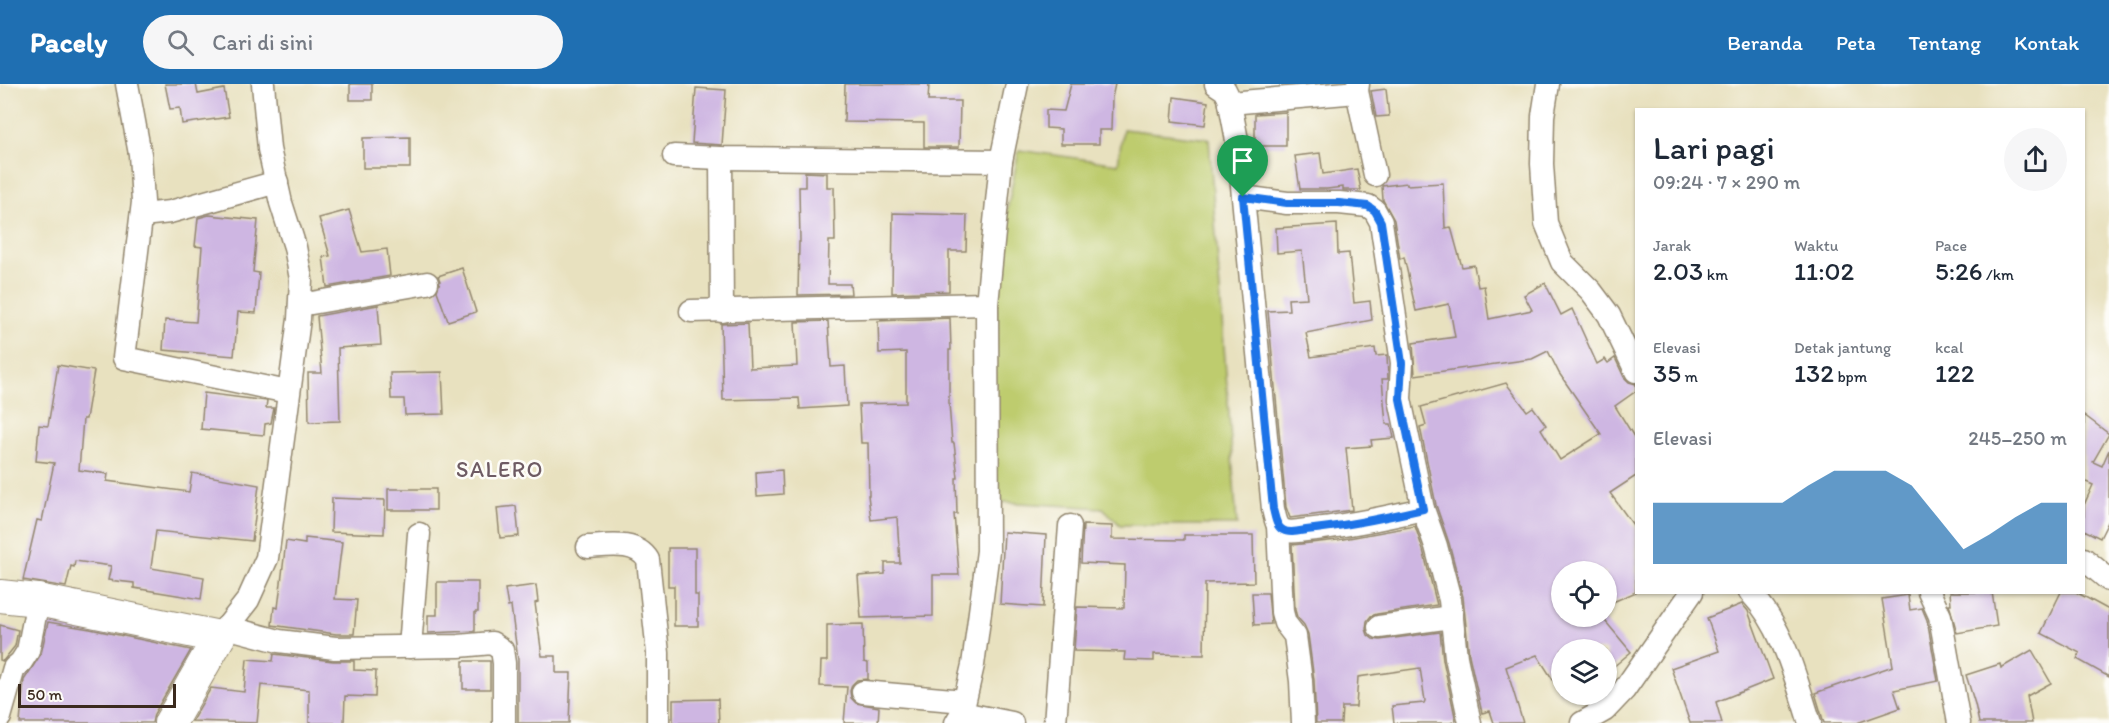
<!DOCTYPE html>
<html lang="id">
<head>
<meta charset="utf-8">
<style>
  :root { --surface:#fff; --page:#f6f6f7; --text:#1f2937; --muted:#747a83; --accent:#1f6fb2 }
  body { margin:0; font-family:Itim,sans-serif; background:var(--page); color:var(--text); height:100vh; display:flex; flex-direction:column; font-size:22px; white-space:nowrap }
  * { box-sizing:border-box; margin:0 }
  p { font-size:20px; color:var(--muted) }
  .icon { flex:none; width:33px; height:33px; fill:none; stroke:currentColor; stroke-width:2; stroke-linecap:round; stroke-linejoin:round }
  .map { position:relative; flex:1; overflow:hidden }
  .drawer { position:absolute; left:1635px; top:24px; width:450px; height:486px; display:flex; flex-direction:column; background:var(--surface); border-radius:0px; box-shadow:0 2px 4px #0004 }
  .drawer>* { flex:none }
  .buttons { position:absolute; left:1551px; top:477px; display:grid; gap:12px }
  .buttons a { display:grid; place-items:center; width:66px; height:66px; border-radius:50%; background:var(--surface); box-shadow:0 2px 4px #0004; font-size:30px }
  .scale { position:absolute; left:18px; bottom:15px; width:158px; box-sizing:border-box; padding-left:6px; border:3px solid #3b2a1e; border-top:0; font-size:16px; line-height:21px; white-space:nowrap; color:#3b2a1e; -webkit-text-stroke:4px #fdfcf7; paint-order:stroke }
  .pin { position:absolute; display:grid; place-items:center; width:51px; height:51px; color:#fff; margin:-62px -26px; border-radius:50% 50% 50% 0; rotate:-45deg; box-shadow:0 0 6px #0007 }
  .pin .icon { rotate:45deg }
  .round { display:grid; place-items:center; flex:none; width:63px; height:63px; border-radius:32px; background:var(--page) }
  .summary { display:flex; align-items:center; justify-content:space-between; height:102px; padding:0 18px }
  h1 { font-size:33px; font-weight:600; line-height:45px }
  .metrics { display:grid; grid-template-columns:repeat(3,1fr); gap:9px; height:102px; padding:6px 18px }
  .metrics div { display:grid; align-content:center }
  .metrics b { font-size:26px; font-weight:600 }
  .metrics small { font-size:16px; font-weight:400 }
  .metrics p { font-size:16px }
  .chart { height:168px; padding:12px 18px }
  .chart p { display:flex; justify-content:space-between }
  .chart svg { width:100%; height:108px; margin-top:6px; fill:var(--accent); opacity:.7 }
  header { display:flex; align-items:center; gap:36px; box-sizing:border-box; height:84px; padding:0 30px; background:var(--accent); color:#fff }
  header strong { font-size:28px }
  nav { display:flex; gap:33px; margin-inline-start:auto; font-size:21px }
  .search { width:420px; height:54px; background:var(--page); display:flex; align-items:center; gap:15px; box-sizing:border-box; padding:0 21px; border-radius:33px; color:var(--muted); font-size:22px }
  .map>svg:first-child { display:block }
</style>
</head>
<body>
<header>
<strong>Pacely</strong>
<div class="search"><svg class="icon" aria-label="search" viewBox="0 0 24 24"><circle cx="10" cy="10" r="6"/><path d="M15 15l6 6"/></svg>Cari di sini</div>
<nav><a>Beranda</a><a>Peta</a><a>Tentang</a><a>Kontak</a></nav>
</header>
<div class="map">
<svg width="2109" height="639" viewBox="0 0 2109 639">
  <rect width="100%" height="100%" fill="#fdfcf7"/>
  <filter id="ink" filterUnits="userSpaceOnUse"><feTurbulence type="fractalNoise" baseFrequency=".0167" numOctaves="2"/><feDisplacementMap in="SourceGraphic" scale="12" xChannelSelector="R" yChannelSelector="G"/><feConvolveMatrix kernelMatrix="1 2 1 2 8 2 1 2 1" color-interpolation-filters="sRGB"/></filter>
  <filter id="wash" filterUnits="userSpaceOnUse"><feTurbulence type="fractalNoise" baseFrequency=".008" numOctaves="4" result="noise"/><feDisplacementMap in="SourceGraphic" scale="24" xChannelSelector="R" yChannelSelector="G"/><feGaussianBlur stdDeviation="1.35" result="paint"/><feColorMatrix in="noise" values="0 0 0 0 0 0 0 0 0 0 0 0 0 0 0 0 0 1.4 0 .05"/><feComposite in="paint" operator="in"/></filter>
  <g filter="url(#wash)">
    <rect width="100%" height="100%" fill="#e8e1bf"/>
    <path fill="#becc6e" stroke="#7c7b46" stroke-width="1.5" d="M1123 45 1209 55 1237 441H1120L1103 424 986 417 999 168 1019 66 1118 80Z"/>
    <g id="blocks">
      <g fill="#ceb6e2">
        <path d="M165 0H196L198 10 224 5 229 33 182 40 180 24 170 25Z"/>
        <rect x="350" y="0" width="22" height="16"/>
        <path d="M845 0H929L928 17H960L959 63H924V39L844 38Z"/>
        <path d="M1071 0H1115L1112 14 1111 46H1099V60H1061V45L1046 44V26L1064 27Z"/>
        <path d="M696 4 726 6 722 61 692 59Z"/>
        <path d="M1386 5 1389 32 1376 33 1371 7Z"/>
        <path d="M1174 13 1208 18 1205 41 1172 37Z"/>
        <path d="M1286 28V62H1255V30Z"/>
        <path d="M410 53V84H363V54Z"/>
        <path d="M1320 69 1323 90 1357 85 1361 106H1343V103L1327 105H1300L1295 72Z"/>
        <path d="M805 88 827 89V103H834L835 157H829L828 200H850L851 210 798 211 799 158H800L799 103H805Z"/>
        <path d="M1407 99V101L1443 99 1445 144 1451 143 1462 183 1474 181 1478 203 1484 202 1489 235 1532 226 1524 211 1545 199 1561 231 1572 225 1597 280 1605 275 1608 279 1615 274 1624 293 1629 298 1636 300V307L1615 322 1636 356V392L1610 409 1636 445V508L1606 521V488H1562V532H1601L1631 568 1606 589V566H1562V610L1537 571 1506 583 1523 639H1494L1490 627 1482 629 1469 571 1463 513 1449 459 1436 421 1420 343 1426 341 1421 323 1506 299 1527 327 1533 323 1546 341 1541 345 1560 376 1601 350 1559 289 1548 267 1532 275 1415 291 1413 259 1455 253 1449 220 1416 227 1404 173 1400 175 1394 136 1383 116 1382 102Z"/>
        <path d="M349 126 362 168 387 165 390 192 327 203 323 173 330 172 319 134Z"/>
        <path d="M893 129 967 131 966 167H949V207L892 209Z"/>
        <path d="M209 131 258 136 253 188 259 189 256 229 238 228 234 272 163 266 165 236 196 238 202 163 195 162 198 134Z"/>
        <path d="M1337 140 1338 170 1349 169 1354 219 1370 217 1372 236 1306 249 1311 273 1375 264 1376 272 1387 271 1388 295H1382L1386 340H1391L1394 354 1371 356 1372 362 1346 364 1352 426 1290 434 1286 423 1268 227 1289 226 1288 215 1307 214 1302 167 1277 169 1276 144Z"/>
        <path d="M462 184 476 228 448 237 437 207 440 197 438 192Z"/>
        <path d="M378 221 381 261 338 264 340 337 309 338 308 289H322L317 232Z"/>
        <path d="M950 234 951 266H949V319L952 359H954L958 394H956L957 430H954L959 491H933V532L861 534 858 492 885 490V479H900L897 433 871 436 868 411H869L868 359H861L859 320 906 319V268L879 269 878 237Z"/>
        <path d="M828 237 831 283 845 282 847 322 800 325 799 314 723 316 721 240 748 239 750 284 797 282 795 238Z"/>
        <path d="M58 281 94 287 86 335H83L79 386 108 390 107 397 189 408 192 389 259 401 252 457 156 447 151 484 204 493 201 515 134 504V499L108 496 111 482 75 477 74 483 71 482 66 503 23 496 37 436 42 437 54 379 36 377 39 341 48 342Z"/>
        <path d="M442 288 444 330 405 331 404 315H391L390 289Z"/>
        <path d="M204 309 267 317 266 324H274L271 339 265 340 264 351 201 345Z"/>
        <path d="M2084 331 2109 350 2093 378 2102 382 2109 366V436L2100 454 2084 446V421L2093 401 2084 397Z"/>
        <path d="M782 386 783 410 757 412 756 388Z"/>
        <rect x="388" y="405" width="48" height="21"/>
        <path d="M332 414 385 416 384 450 331 448Z"/>
        <path d="M516 422 519 452 500 454 497 424Z"/>
        <path d="M1083 441 1112 442V455L1184 456V451H1253L1254 498 1205 499 1204 571 1154 570V577L1124 576 1125 568 1074 567 1077 523 1124 524 1125 481 1081 479Z"/>
        <path d="M1415 442 1423 466 1437 521 1377 530 1371 532 1367 537 1366 545 1368 551 1373 555 1380 556 1440 548 1443 576 1456 637 1450 639H1394L1392 622 1424 619 1425 617 1420 584 1358 593 1356 623H1342L1341 639H1316L1314 596 1308 550 1304 541 1297 533 1295 526 1292 461 1338 456Z"/>
        <path d="M1004 448 1046 451 1043 523 1000 520Z"/>
        <path d="M305 454 342 458 335 515 357 516 354 550H336L272 541 274 523 278 524 286 457 305 460Z"/>
        <path d="M668 464H695V511H698V542H674V502H668Z"/>
        <path d="M437 498H478V528H475V547L428 549V531H437Z"/>
        <path d="M536 501 538 518 535 519 542 572H556V589H571L569 639H518V576L511 522 508 523 505 505Z"/>
        <path d="M1950 508H1992L1997 542 1957 549 1949 520H1951Z"/>
        <path d="M2061 508H2076L2109 526V593L2077 575 2080 569 2041 549Z"/>
        <path d="M1252 509H1268L1271 540 1254 541Z"/>
        <path d="M1908 511 1910 526 1922 524 1927 536 1938 597 1894 606 1900 624 1857 639H1824L1815 609 1893 582 1882 515Z"/>
        <path d="M1742 520 1748 527 1773 595 1716 618 1722 639H1690L1671 584 1719 567 1707 534Z"/>
        <path d="M48 538 90 545 191 566 154 630 152 639H20L24 596 41 570Z"/>
        <path d="M863 540 864 578 868 579V595L857 596 852 601 850 607 851 614 856 619 879 623 878 639H844L847 603 820 602 821 577H827V541Z"/>
        <path d="M0 541 18 546 15 562 3 577 0 576Z"/>
        <path d="M2032 566 2051 599 2027 612 2032 639H1979L1975 620 1966 591 2000 580 2001 584Z"/>
        <path d="M274 570 333 577H354V586L376 587 375 613 345 612 344 639H309V606L261 601 257 639 192 637 211 604 244 608 247 575 273 577Z"/>
        <rect x="463" y="577" width="27" height="28"/>
        <path d="M718 615 719 639H673V616Z"/>
      </g>
    </g>
  </g>
  <g filter="url(#ink)">
    <use href="#blocks" fill-opacity="0" stroke="#92866e" stroke-width="1.5"/>
    <g fill="none" stroke-linecap="round" stroke-linejoin="round">
      <defs>
        <g id="street">
          <path d="M127 0 140 70 143 118 124 274 288 308"/>
          <path d="M1216 0 1225 6 1229 14 1239 67 1243 113 1287 119H1339L1368 122 1375 127 1381 138 1402 279 1400 315 1423 425 1436 462 1450 516 1456 573 1470 639"/>
          <path d="M1548 0 1543 32 1542 80 1546 139 1562 178 1591 207 1609 231 1636 287"/>
          <path d="M1357 7 1375 91"/>
          <path d="M1230 19 1346 9 1357 7 1358 0"/>
          <path d="M674 72 721 74 1001 77"/>
          <path d="M721 74 722 227"/>
          <path d="M1243 113 1273 425C1275 432 1276 443 1283 446 1289 449 1300 447 1306 446 1346 442 1384 434 1423 425"/>
          <path d="M142 131 170 128 277 98"/>
          <path d="M300 221 427 199"/>
          <path d="M691 227 987 220"/>
          <path d="M1278 442 1282 528 1285 539 1295 552 1301 597 1303 639"/>
          <path d="M588 463C607 462 636 456 648 476L658 569V639"/>
          <path d="M2084 475 2109 496"/>
          <path d="M1750 508C1784 544 1795 593 1810 639"/>
          <path d="M1929 508 1940 532 1959 639"/>
          <path d="M226 543 279 557 335 564 459 562 492 559 502 566 504 579V639"/>
          <path d="M1379 543 1451 533"/>
          <path d="M219 553 248 516 267 474 299 235 301 195 295 163 281 119 269 65 263 0"/>
          <path d="M410 563 419 450"/>
          <path d="M863 608 964 617"/>
          <path d="M962 629 1012 639"/>
          <path d="M0 633 14 584 21 578 28 567 38 516"/>
          <path d="M956 639 962 629 973 581 988 467 987 220 1001 77 1017 0"/>
          <path d="M1055 639 1070 442"/>
          <path d="M1582 639 1605 626 1624 606 1692 508"/>
        </g>
        <path id="secondary" d="M0 512 38 516 219 553 170 639"/>
      </defs>
      <use href="#street" stroke="#92866e" stroke-width="25"/>
      <use href="#secondary" stroke="#92866e" stroke-width="34"/>
      <use href="#street" stroke="#fff" stroke-width="22"/>
      <use href="#secondary" stroke="#fff" stroke-width="32"/>
    </g>
  </g>
  <g fill="none" stroke-linecap="round" stroke-linejoin="round" filter="url(#ink)">
    <defs>
      <path id="route" d="M1243 113 1287 119H1339L1368 122 1375 127 1381 138 1402 279 1400 315 1423 425C1384 434 1346 442 1306 446 1300 447 1289 450 1283 446 1276 443 1275 432 1273 425Z"/>
    </defs>
    <use href="#route" stroke="#fff" stroke-width="12"/>
    <use href="#route" stroke="#1a73e8" stroke-width="8"/>
  </g>
  <g text-anchor="middle" stroke-width="5" stroke-linejoin="round" paint-order="stroke">
    <g font-size="22" letter-spacing="1.5" fill="#6e5b63" stroke="#fdfcf7">
      <text x="500" y="393">SALERO</text>
    </g>
  </g>
</svg>
<div class="buttons">
<a><svg class="icon" aria-label="locate" viewBox="0 0 24 24"><circle cx="12" cy="12" r="6"/><path d="M12 2v4M12 18v4M2 12h4M18 12h4"/></svg></a>
<a><svg class="icon" aria-label="layers" viewBox="0 0 24 24"><path d="M12 4l9 5-9 5-9-5zM3 14l9 5 9-5"/></svg></a>
</div>
<div class="scale">50 m</div>
<div class="pin" style="left:1243px;top:113px;background:#1e9e55"><svg class="icon" aria-label="arrive" viewBox="0 0 24 24"><path d="M6 21V4h12l-3 4 3 4H6"/></svg></div>
<section class="drawer">
<div class="summary"><div><h1>Lari pagi</h1><p>09:24 · 7 × 290 m</p></div><a class="round"><svg class="icon" aria-label="share" viewBox="0 0 24 24"><path d="M12 15V3M7 8l5-5 5 5M5 13v7h14v-7"/></svg></a></div>
<div class="metrics">
<div><p>Jarak</p><b>2.03<small> km</small></b></div>
<div><p>Waktu</p><b>11:02</b></div>
<div><p>Pace</p><b>5:26<small> /km</small></b></div>
</div>
<div class="metrics">
<div><p>Elevasi</p><b>35<small> m</small></b></div>
<div><p>Detak jantung</p><b>132<small> bpm</small></b></div>
<div><p>kcal</p><b>122</b></div>
</div>
<div class="chart"><p><span>Elevasi</span>245–250 m</p>
<svg viewBox="0 0 160 44" preserveAspectRatio="none"><path d="M0 44V19L10 19L20 19L30 19L40 19L50 19L60 12L70 6L80 6L90 6L100 12L110 25L120 38L130 32L140 25L150 19L160 19V44z"/></svg>
</div>
</section>
</div>
</body>
</html>
